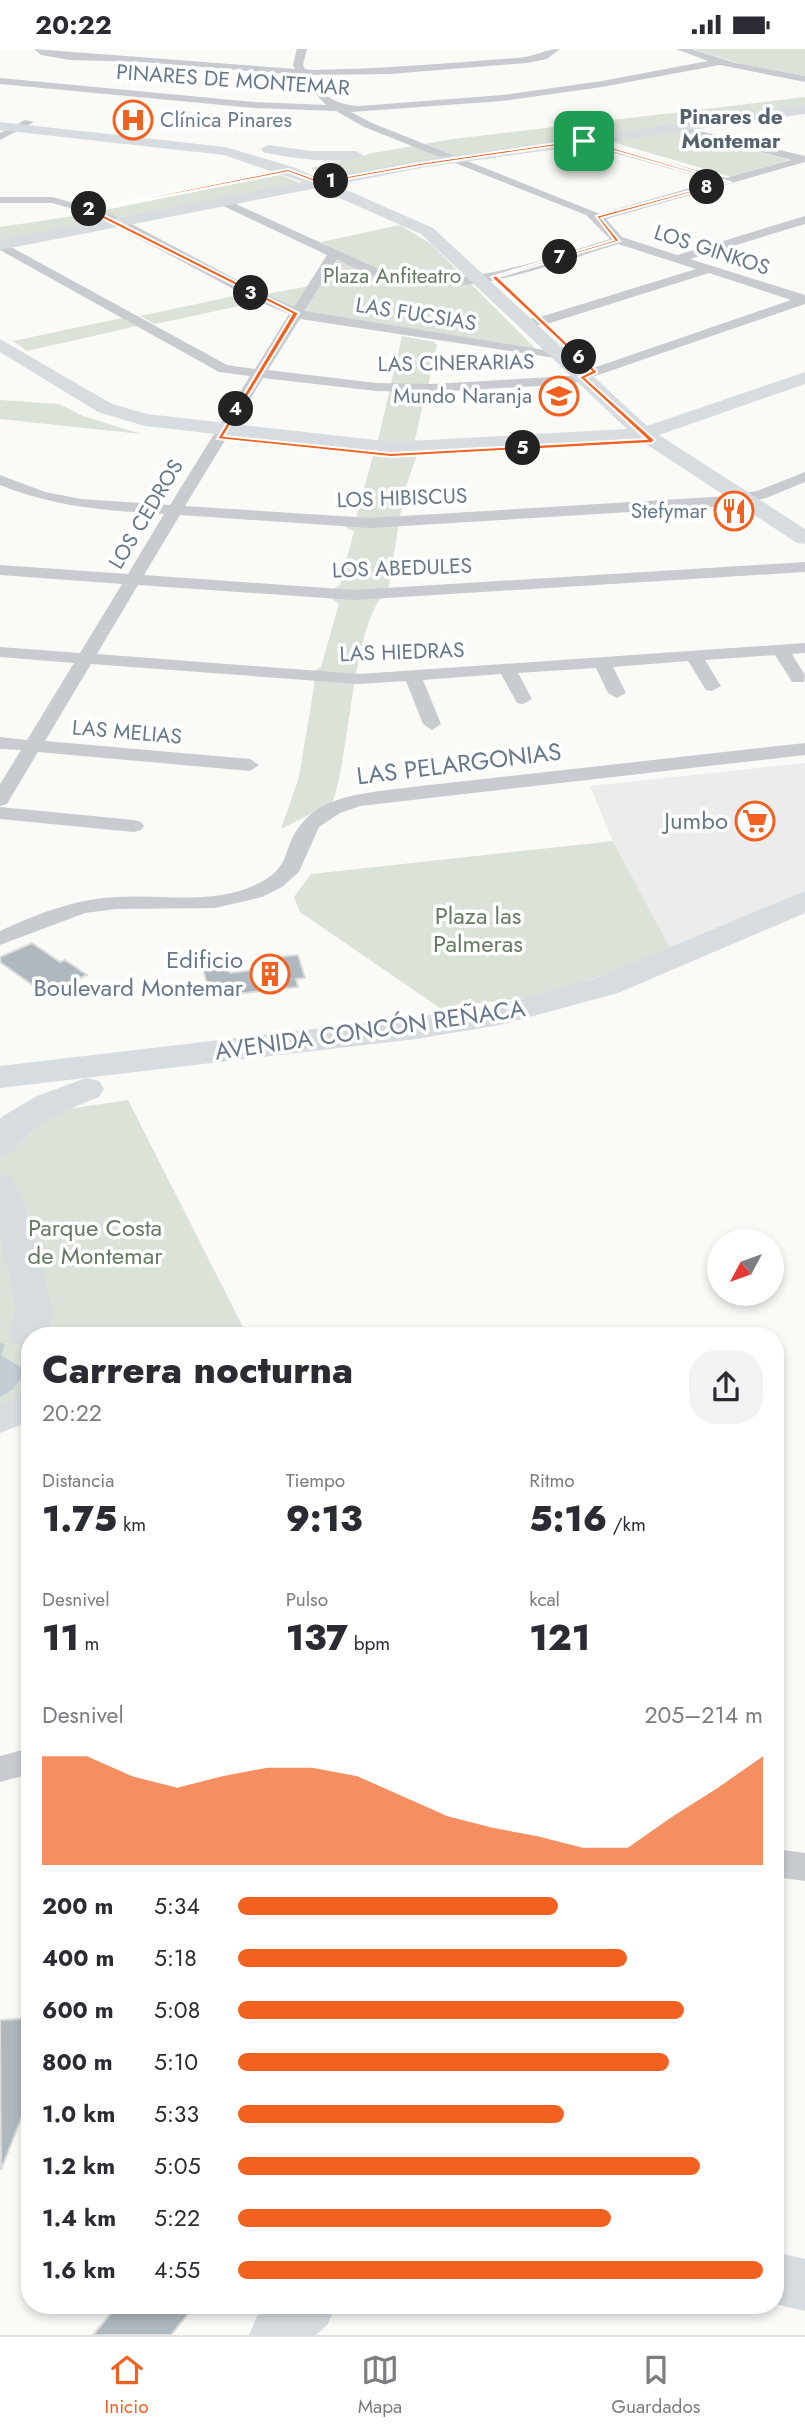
<!DOCTYPE html>
<html lang="es">
<head>
<meta charset="utf-8">
<style>
  :root { --surface:#fff; --page:#f2f2f3; --text:#2b2b33; --muted:#7c7c81; --line:#e1e1e2; --accent:#f2611f }
  body { margin:0; font-family:Jost,sans-serif; background:var(--page); color:var(--text); height:100vh; display:flex; flex-direction:column; font-size:26px; white-space:nowrap }
  * { box-sizing:border-box; margin:0 }
  p { font-size:23px; color:var(--muted) }
  .icon { flex:none; width:38px; height:38px; fill:none; stroke:currentColor; stroke-width:2; stroke-linecap:round; stroke-linejoin:round }
  .map { position:relative; flex:1; overflow:hidden }
  .details { position:absolute; left:21px; top:1278px; width:763px; height:987px; display:flex; flex-direction:column; background:var(--surface); border-radius:28px; box-shadow:0 4px 10px #0003 }
  .details>* { flex:none }
  .needle { width:46px; rotate:229deg }
  .fabs { position:absolute; left:707px; top:1180px; display:grid; gap:14px }
  .fabs a { display:grid; place-items:center; width:77px; height:77px; border-radius:50%; background:var(--surface); box-shadow:0 4px 10px #0003; font-size:35px }
  .pin { position:absolute; display:grid; place-items:center; width:60px; height:60px; color:#fff; margin:-30px; border-radius:14px; box-shadow:0 4px 10px #0006 }
  .km { position:absolute; width:35px; height:35px; margin:-18px; border-radius:50%; background:#222; color:#fff; font-size:19px; line-height:35px; text-align:center }
  .round { display:grid; place-items:center; flex:none; width:74px; height:74px; border-radius:28px; background:var(--page) }
  .overview { display:flex; align-items:center; justify-content:space-between; height:119px; padding:0 21px }
  h1 { font-size:38px; font-weight:800; line-height:52px }
  .metrics { display:grid; grid-template-columns:repeat(3,1fr); gap:10px; height:119px; padding:7px 21px }
  .metrics div { display:grid; align-content:center }
  .metrics b { font-size:35px; font-weight:800 }
  .metrics small { font-size:19px; font-weight:400 }
  .metrics p { font-size:19px }
  .chart { height:196px; padding:14px 21px }
  .chart p { display:flex; justify-content:space-between }
  .chart svg { width:100%; height:126px; margin-top:7px; fill:var(--accent); opacity:.7 }
  ul { padding:0 21px; list-style:none; font-size:23px }
  li { display:grid; grid-template-columns:112px 84px 1fr; align-items:center; height:52px }
  li i { height:18px; border-radius:9px; background:var(--accent) }
  .status { display:flex; justify-content:space-between; align-items:center; height:49px; padding:0 35px; background:var(--surface); direction:ltr }
  .status svg { height:19px; fill:currentColor }
  .tab-bar { display:flex; justify-content:space-around; align-items:center; height:98px; border-top:2px solid var(--line); background:var(--surface); font-size:19px; color:var(--muted) }
  .tab-bar a { display:grid; justify-items:center; gap:4px }
  .tab-bar .active { color:var(--accent) }
  .map>svg:first-child { display:block }
</style>
</head>
<body>
<div class="status"><b>20:22</b><svg viewBox="0 0 49 12"><path d="M0 12V9h3v3zM5 12V6h3v6zM10 12V3h3v9zM15 12V0h3v12zM26 1h20v11H26zM47 4h2v5h-2z"/></svg></div>
<div class="map">
<svg width="805" height="2286" viewBox="0 0 805 2286">
  <rect width="100%" height="100%" fill="#fafaf7"/>
  <path fill="#ebeceb" d="M805 714V844L672 903 613 792 590 737Z"/>
  <g fill="#dbe2d8">
    <path d="M692 0H805V27L745 16Z"/>
    <path d="M805 48V59L334 130 311 119 373 104 453 90Z"/>
    <path d="M680 81 789 111 732 128 609 92Z"/>
    <path d="M280 126 302 135 113 169 103 165 105 161Z"/>
    <path d="M81 166 100 172V175L0 193V178Z"/>
    <path d="M400 176 431 195 536 300 306 264 261 246 321 235 339 205 321 193Z"/>
    <path d="M239 246 258 253 155 275 140 267Z"/>
    <path d="M122 269 137 277 27 302 13 292Z"/>
    <path d="M402 287 434 293 437 296 428 337 430 344 425 346 415 391 418 403 404 443 388 542C352 568 351 707 332 754L281 780 299 728 314 638V622L321 618 339 555 333 551 331 541 340 536 354 482 346 479 356 469 374 403 237 387 378 391Z"/>
    <path d="M0 351 59 355 83 367 141 385 0 370Z"/>
    <path d="M613 792 672 903 546 946 440 959 300 863 294 848 311 825Z"/>
    <path d="M128 1051 247 1286H30V1358L0 1366V1099L54 1062Z"/>
  </g>
  <path fill="#c3cdd3" d="M0 1294 5 1295 1 1306 19 1317 30 1315V1330L20 1331 12 1341 0 1348Z"/>
  <g fill="#b0b8bf" stroke="#dcdcda" stroke-width="2">
    <path d="M32 894 60 913 65 911 87 926 45 945 0 913V908Z"/>
    <path d="M298 906 305 929 296 930 298 938 210 948 203 919 228 917 230 924 271 919 269 909Z"/>
    <path d="M30 1969V2061L25 2060 1 2121 0 1971Z"/>
    <path d="M118 2256H195L171 2286H93Z"/>
  </g>
  <g fill="none" stroke-linecap="round" stroke-linejoin="round">
    <g fill="#c8cbd0" fill-rule="evenodd">
      <path d="M34 0 295 20 293 16 297 0H307L303 16 305 20 312 21C381 20 450 14 518 9 533 8 546 0 560 0L547 10 527 14 390 25 308 26C323 47 335 56 360 57L502 46 602 32 708 12 676 0H691L736 14 805 27V33L720 16 602 38 502 52 351 63 372 74 600 165 714 132 580 94V90L726 129 791 111 674 80V76L805 107V113L606 170 622 188 677 206 805 167V175L690 210 805 246V255L572 335 432 343 376 342 263 329 185 457 370 469 729 447 757 442 805 423V433L766 449 729 457 370 479 180 466 144 526 354 541 805 513V523L354 551 138 536 97 605 359 625 805 594V604L792 605 805 626 804 633H792L775 606 705 611 721 637 712 642 706 641 688 612 613 618 626 644 617 649 608 644 596 619 518 624 532 650 523 655 517 654 501 625 423 631 441 675 432 681 423 675 406 632 359 635 91 615 45 692 250 710 259 716 250 722 38 703 7 755 0 757V735L21 701 0 700V688L27 691 74 614 0 608V598L80 604 122 535 0 526V516L128 525 164 465C103 461 58 459 0 436V426L45 443 81 450 170 456 250 327 219 323 0 201V192L227 316 255 320 289 265 250 249 114 176 84 163 52 154H0V148H52L92 159 122 170 260 243 294 258 327 206 219 155V151H227L387 224C463 241 538 212 610 190L586 166 364 78 336 62 254 59 0 35V29L254 53 326 56 298 26 142 13 70 11 41 6ZM618 195 696 220 540 268 519 272V278L547 275 709 224 791 251 570 327 432 335 376 334 268 321 300 270 562 310V304L557 303 304 262 337 210C351 217 366 226 381 230 459 253 544 218 618 195Z"/>
      <path d="M25 71 34 73 0 91V84Z"/>
      <path d="M805 694V706L360 757 340 764 319 778 299 823 282 838 262 848 215 859 116 860 85 864 0 896V882C37 865 75 850 116 848 162 845 210 856 253 837 296 818 279 800 303 773 327 744 377 743 412 738Z"/>
      <path d="M0 758 134 771 141 773 144 777 141 781 134 783 0 770Z"/>
      <path d="M30 1699V1725L0 1733V1707Z"/>
      <path d="M775 1800 805 1804V1832L775 1828Z"/>
    </g>
    <g fill="#d6dce0" fill-rule="evenodd">
      <path d="M805 57V65L420 119 335 136 433 179 647 377 805 323V335L659 386 805 480V495L797 494 640 391 393 405 145 377 98 363 0 303V290L112 355 147 365 393 393 627 380 421 185 317 139 0 201V191L303 133 224 106 0 81V73L225 98 293 118 320 130 420 111Z"/>
      <path d="M268 96 311 102H356L363 106C350 118 282 108 263 103L261 100Z"/>
      <path d="M0 1125 12 1128 31 1174 52 1261 50 1276 44 1286H30V1297L13 1295 8 1286C27 1255 2 1218 0 1185 0 1165 0 1145 0 1125Z"/>
      <path d="M30 1343V1372L0 1384V1355Z"/>
      <path d="M775 2203 805 2210V2262L775 2255Z"/>
      <path d="M270 2256H336L328 2275 316 2286H249L257 2267Z"/>
    </g>
    <g fill="#d6dce0" fill-rule="evenodd">
      <path d="M805 842V864L618 944 500 976 416 990 0 1039V1017L416 968 498 956 594 930Z"/>
      <path d="M86 1029 99 1032 104 1040 99 1048C65 1062 34 1072 13 1103L0 1107V1070L3 1067 37 1047Z"/>
    </g>
  </g>
  <path fill="#f2611f" stroke="#fff" stroke-width="2" fill-rule="evenodd" d="M584 90 730 133 601 169 620 192 498 228 597 322V324L586 329 655 391 652 394 391 408 217 390 292 265 85 161 288 120 321 132 420 114ZM584 93 722 133 596 167 614 191 491 228 591 322 579 328 646 390 391 404 224 387 299 264 94 161 288 123 320 135 420 117Z"/>
  <defs>
    <symbol id="hospital-ring" viewBox="-11 -11 22 22"><circle r="9.5" fill="#fff" stroke="#f2611f" stroke-width="1.5"/><path d="M-5-5h3v3.5h4V-5h3V5h-3V1.5h-4V5h-3Z" fill="#f2611f"/></symbol>
    <symbol id="school-ring" viewBox="-11 -11 22 22"><circle r="9.5" fill="#fff" stroke="#f2611f" stroke-width="1.5"/><path d="M0-5L7-2L0 1L-7-2ZM-4 1L0 2.5L4 1V4Q0 6-4 4Z" fill="#f2611f"/></symbol>
    <symbol id="restaurant-ring" viewBox="-11 -11 22 22"><circle r="9.5" fill="#fff" stroke="#f2611f" stroke-width="1.5"/><path d="M-5-6h1v4h1v-4h1v4h1v-4h1v5L-1.5 .5V6h-2V.5L-5-1ZM5-6V6H3V1.5H1.5Q1.5-4 5-6Z" fill="#f2611f"/></symbol>
    <symbol id="supermarket-ring" viewBox="-11 -11 22 22"><circle r="9.5" fill="#fff" stroke="#f2611f" stroke-width="1.5"/><path d="M-6-5.5h2.5l.6 2H6L4.5 2H-2.5L-4.4-4H-6ZM-1.5 3.2a1.3 1.3 0 1 0 .1 0ZM3 3.2a1.3 1.3 0 1 0 .1 0Z" fill="#f2611f"/></symbol>
    <symbol id="building-ring" viewBox="-11 -11 22 22"><circle r="9.5" fill="#fff" stroke="#f2611f" stroke-width="1.5"/><path d="M-4-6H4V6H1V3H-1V6H-4ZM-2.5-4.3h1.7v1.8h-1.7ZM.8-4.3h1.7v1.8H.8ZM-2.5-1h1.7V.8h-1.7ZM.8-1h1.7V.8H.8Z" fill="#f2611f"/></symbol>
  </defs>
  <g fill-rule="evenodd">
    <use href="#hospital-ring" x="111" y="49" width="44" height="44"/>
    <use href="#school-ring" x="537" y="325" width="44" height="44"/>
    <use href="#restaurant-ring" x="712" y="440" width="44" height="44"/>
    <use href="#supermarket-ring" x="733" y="750" width="44" height="44"/>
    <use href="#building-ring" x="248" y="903" width="44" height="44"/>
  </g>
  <g text-anchor="middle" stroke-width="7" stroke-linejoin="round" paint-order="stroke">
    <g font-size="21" fill="#66788b" stroke="#fff">
      <text transform="translate(233 31) rotate(4)" y="7">PINARES DE MONTEMAR</text>
      <text transform="translate(712 201) rotate(18)" y="7">LOS GINKOS</text>
      <text transform="translate(416 265) rotate(9)" y="7">LAS FUCSIAS</text>
      <text transform="translate(456 314) rotate(-1)" y="7">LAS CINERARIAS</text>
      <text transform="translate(402 449) rotate(-2)" y="7">LOS HIBISCUS</text>
      <text transform="translate(146 465) rotate(-59)" y="7">LOS CEDROS</text>
      <text transform="translate(402 519) rotate(-2)" y="7">LOS ABEDULES</text>
      <text transform="translate(402 603) rotate(-2)" y="7">LAS HIEDRAS</text>
      <text transform="translate(127 683) rotate(5)" y="7">LAS MELIAS</text>
    </g>
    <g font-size="21" font-weight="bold" fill="#55626f" stroke="#fff">
      <text x="731" y="75">Pinares de<tspan x="731" dy="24">Montemar</tspan></text>
    </g>
    <g font-size="21" fill="#66788b" stroke="#fff" text-anchor="end">
      <text x="160" y="78" text-anchor="start">Clínica Pinares</text>
      <text x="532" y="354">Mundo Naranja</text>
      <text x="707" y="469">Stefymar</text>
    </g>
    <g font-size="21" fill="#657c62" stroke="#fff">
      <text x="392" y="234">Plaza Anfiteatro</text>
    </g>
    <g font-size="24" fill="#66788b" stroke="#fff">
      <text transform="translate(459 715) rotate(-7)" y="8">LAS PELARGONIAS</text>
      <text transform="translate(370 981) rotate(-8)" y="8">AVENIDA CONCÓN REÑACA</text>
    </g>
    <g font-size="24" fill="#66788b" stroke="#fff" text-anchor="end">
      <text x="728" y="780">Jumbo</text>
      <text x="243" y="919">Edificio<tspan x="243" dy="28">Boulevard Montemar</tspan></text>
    </g>
    <g font-size="24" fill="#657c62" stroke="#fff">
      <text x="478" y="875">Plaza las<tspan x="478" dy="28">Palmeras</tspan></text>
      <text x="95" y="1187">Parque Costa<tspan x="95" dy="28">de Montemar</tspan></text>
    </g>
  </g>
</svg>
<div class="fabs">
<a><svg class="needle" viewBox="-14 -14 28 28"><path d="M0-13l5 13h-10z" fill="#e53935"/><path d="M0 13l5-13h-10z" fill="#7c7c81"/></svg></a>
</div>
<div class="pin" style="left:584px;top:92px;background:#1e9e55"><svg class="icon" aria-label="arrive" viewBox="0 0 24 24"><path d="M6 21V4h12l-3 4 3 4H6"/></svg></div>
<b class="km" style="left:331px;top:132px">1</b>
<b class="km" style="left:89px;top:160px">2</b>
<b class="km" style="left:251px;top:244px">3</b>
<b class="km" style="left:236px;top:360px">4</b>
<b class="km" style="left:523px;top:399px">5</b>
<b class="km" style="left:579px;top:308px">6</b>
<b class="km" style="left:560px;top:208px">7</b>
<b class="km" style="left:707px;top:138px">8</b>
<section class="details">
<div class="overview"><div><h1>Carrera nocturna</h1><p>20:22</p></div><a class="round"><svg class="icon" aria-label="share" viewBox="0 0 24 24"><path d="M12 15V3M7 8l5-5 5 5M5 13v7h14v-7"/></svg></a></div>
<div class="metrics">
<div><p>Distancia</p><b>1.75<small> km</small></b></div>
<div><p>Tiempo</p><b>9:13</b></div>
<div><p>Ritmo</p><b>5:16<small> /km</small></b></div>
</div>
<div class="metrics">
<div><p>Desnivel</p><b>11<small> m</small></b></div>
<div><p>Pulso</p><b>137<small> bpm</small></b></div>
<div><p>kcal</p><b>121</b></div>
</div>
<div class="chart"><p><span>Desnivel</span>205–214 m</p>
<svg viewBox="0 0 160 44" preserveAspectRatio="none"><path d="M0 44V6L10 6L20 13L30 17L40 13L50 10L60 10L70 13L80 20L90 27L100 31L110 34L120 38L130 38L140 27L150 17L160 6V44z"/></svg>
</div>
<ul>
<li><b>200 m</b>5:34<i style="width:61%"></i></li>
<li><b>400 m</b>5:18<i style="width:74%"></i></li>
<li><b>600 m</b>5:08<i style="width:85%"></i></li>
<li><b>800 m</b>5:10<i style="width:82%"></i></li>
<li><b>1.0 km</b>5:33<i style="width:62%"></i></li>
<li><b>1.2 km</b>5:05<i style="width:88%"></i></li>
<li><b>1.4 km</b>5:22<i style="width:71%"></i></li>
<li><b>1.6 km</b>4:55<i style="width:100%"></i></li>
</ul>
</section>
</div>
<nav class="tab-bar">
<a class="active"><svg class="icon" aria-label="home" viewBox="0 0 24 24"><path d="M3 11l9-7 9 7M6 9v11h12V9"/></svg>Inicio</a>
<a><svg class="icon" aria-label="map" viewBox="0 0 24 24"><path d="M3 6l6-2 6 2 6-2v14l-6 2-6-2-6 2zM9 4v14M15 6v14"/></svg>Mapa</a>
<a><svg class="icon" aria-label="saved" viewBox="0 0 24 24"><path d="M7 4h10v16l-5-4-5 4z"/></svg>Guardados</a>
</nav>
</body>
</html>
